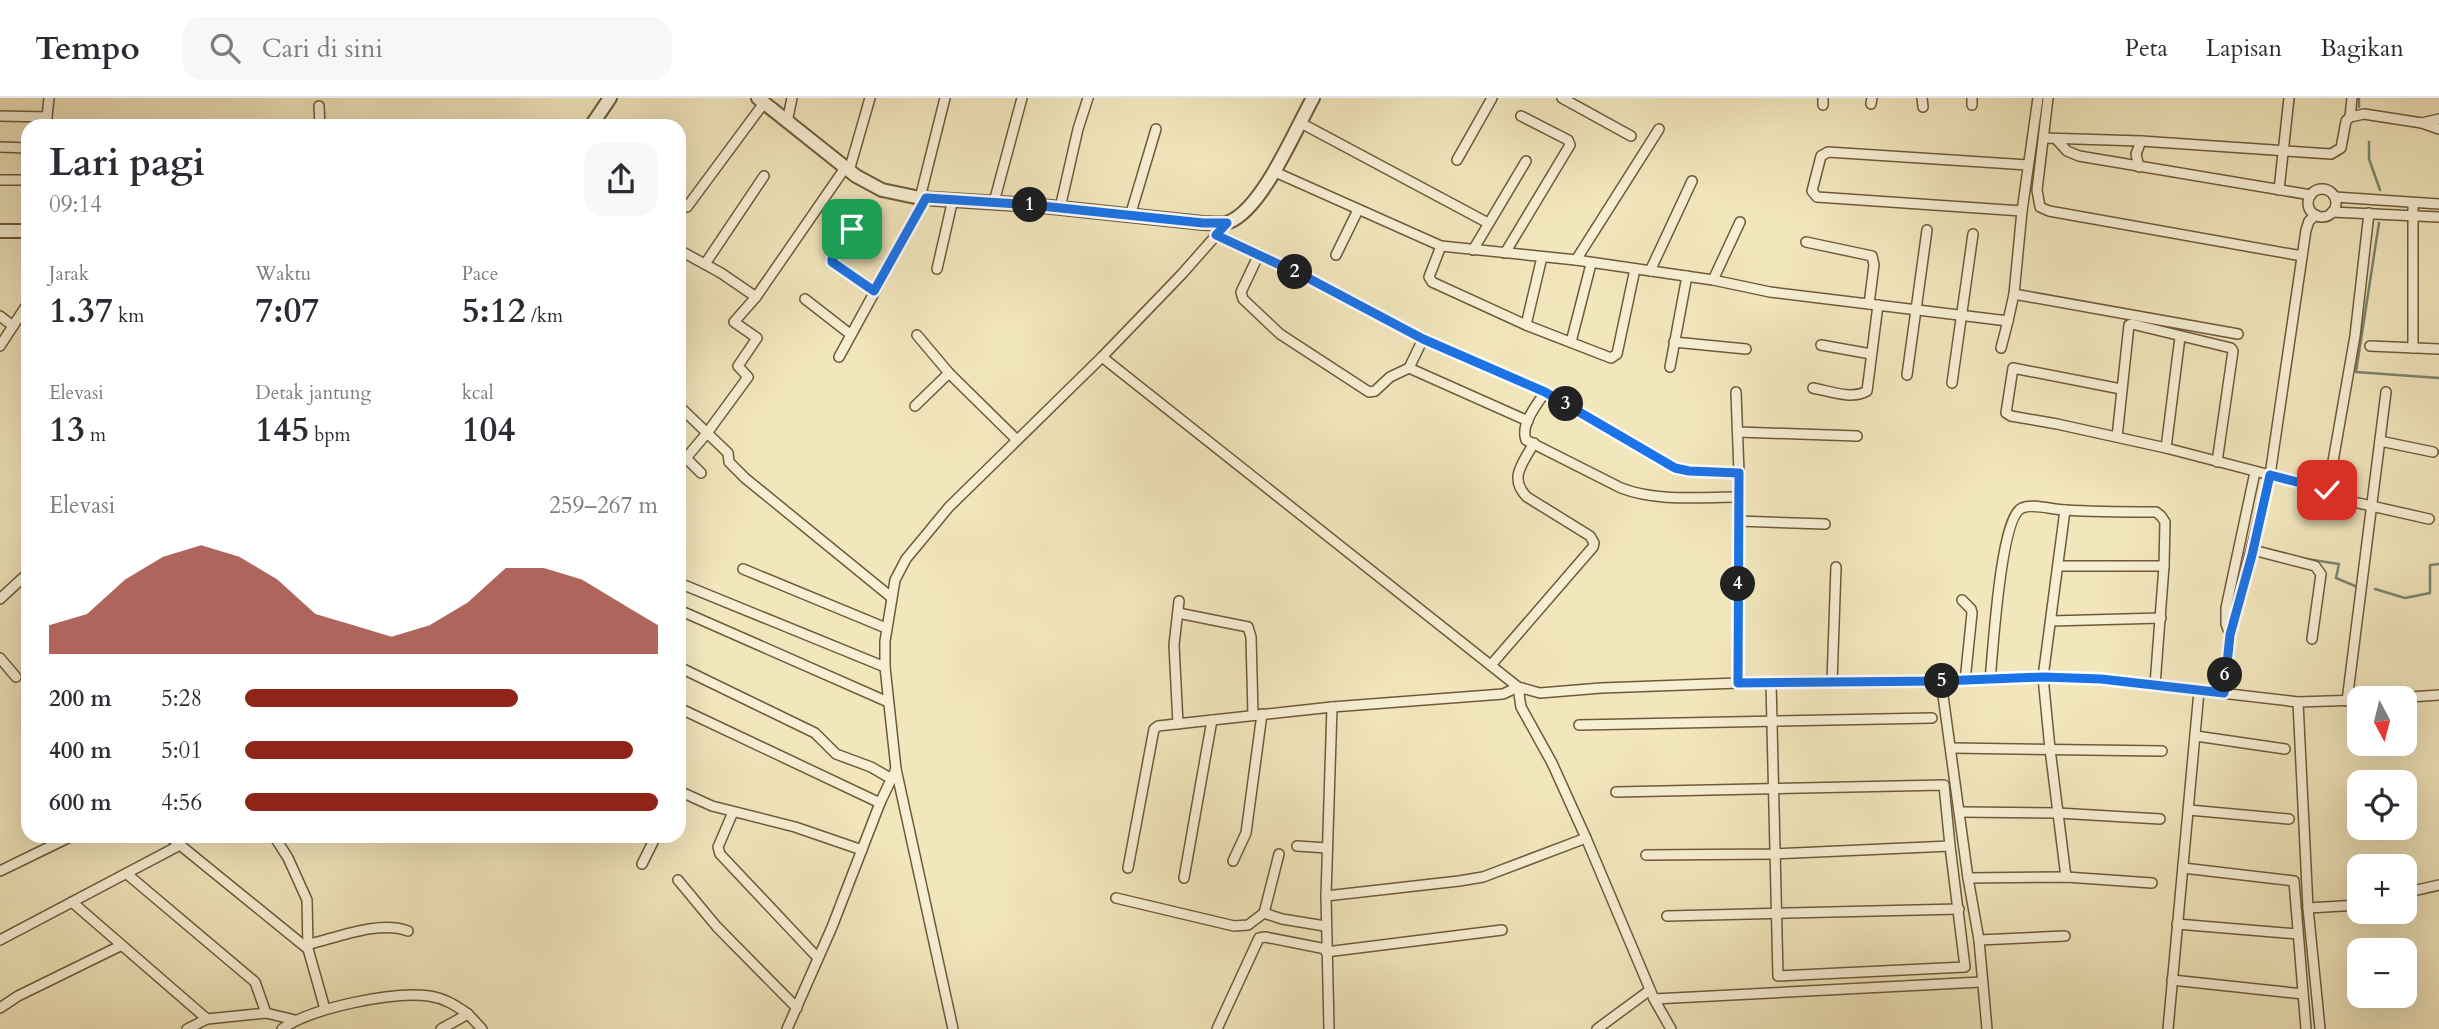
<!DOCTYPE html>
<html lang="id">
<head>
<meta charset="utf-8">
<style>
  :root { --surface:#fff; --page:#f7f7f7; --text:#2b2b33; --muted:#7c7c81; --line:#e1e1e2; --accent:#8f2418 }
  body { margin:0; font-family:Cardo,serif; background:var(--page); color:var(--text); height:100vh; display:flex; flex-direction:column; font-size:26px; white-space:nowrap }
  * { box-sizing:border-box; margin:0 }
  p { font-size:23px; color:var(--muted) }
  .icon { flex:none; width:38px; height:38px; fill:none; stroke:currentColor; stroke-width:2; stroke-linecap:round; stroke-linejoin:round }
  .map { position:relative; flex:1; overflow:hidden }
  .details { position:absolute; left:21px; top:21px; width:665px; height:724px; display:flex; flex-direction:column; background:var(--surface); border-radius:21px; box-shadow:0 7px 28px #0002 }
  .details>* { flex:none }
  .needle { width:46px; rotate:173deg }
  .fabs { position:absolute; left:2347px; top:588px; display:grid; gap:14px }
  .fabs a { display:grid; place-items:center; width:70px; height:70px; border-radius:14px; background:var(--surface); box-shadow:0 7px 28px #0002; font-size:35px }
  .pin { position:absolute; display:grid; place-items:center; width:60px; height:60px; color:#fff; margin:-30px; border-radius:14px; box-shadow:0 4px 10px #0006 }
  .km { position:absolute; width:35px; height:35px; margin:-18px; border-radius:50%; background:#222; color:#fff; font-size:19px; line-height:35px; text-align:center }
  .round { display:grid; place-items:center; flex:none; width:74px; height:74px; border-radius:21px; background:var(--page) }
  .headline { display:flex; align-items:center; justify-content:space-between; height:119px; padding:0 28px }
  h1 { font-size:38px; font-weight:700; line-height:52px }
  .metrics { display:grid; grid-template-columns:repeat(3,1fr); gap:10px; height:119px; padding:7px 28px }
  .metrics div { display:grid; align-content:center }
  .metrics b { font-size:35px; font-weight:700 }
  .metrics small { font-size:19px; font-weight:400 }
  .metrics p { font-size:19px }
  .chart { height:196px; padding:14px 28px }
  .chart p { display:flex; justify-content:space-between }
  .chart svg { width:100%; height:126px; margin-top:7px; fill:var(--accent); opacity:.7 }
  ul { padding:0 28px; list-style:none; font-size:23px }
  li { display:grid; grid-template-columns:112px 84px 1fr; align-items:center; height:52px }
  li i { height:18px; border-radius:9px; background:var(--accent) }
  header { display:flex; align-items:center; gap:42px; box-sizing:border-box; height:98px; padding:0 35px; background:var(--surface); border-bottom:2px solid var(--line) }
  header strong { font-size:33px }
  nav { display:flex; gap:38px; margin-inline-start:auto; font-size:24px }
  .search { width:490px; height:63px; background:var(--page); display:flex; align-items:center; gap:18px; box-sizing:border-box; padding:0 24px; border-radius:21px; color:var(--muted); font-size:26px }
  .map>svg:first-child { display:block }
</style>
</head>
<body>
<header>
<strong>Tempo</strong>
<div class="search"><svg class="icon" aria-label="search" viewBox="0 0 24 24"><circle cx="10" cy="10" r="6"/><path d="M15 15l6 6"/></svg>Cari di sini</div>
<nav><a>Peta</a><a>Lapisan</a><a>Bagikan</a></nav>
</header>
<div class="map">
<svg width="2439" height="931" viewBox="0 0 2439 931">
  <rect width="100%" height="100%" fill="#f2e6bd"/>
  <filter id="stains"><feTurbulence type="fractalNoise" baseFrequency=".00286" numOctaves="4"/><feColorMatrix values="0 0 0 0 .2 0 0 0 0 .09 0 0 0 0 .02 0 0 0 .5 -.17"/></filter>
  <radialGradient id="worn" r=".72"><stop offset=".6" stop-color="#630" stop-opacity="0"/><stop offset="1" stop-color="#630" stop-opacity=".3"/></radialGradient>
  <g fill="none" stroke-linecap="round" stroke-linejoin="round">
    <g stroke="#78856e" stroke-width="2.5">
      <path d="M2359 0V9"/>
      <path d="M2369 44V61L2380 92"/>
      <path d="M2379 125 2356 274 2439 280"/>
      <path d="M2300 460 2339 466 2336 480 2355 488"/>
      <path d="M2375 491 2405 500 2430 495V467L2439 466"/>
    </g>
    <defs>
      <g id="minor">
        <path d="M1562 0 1631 38"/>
        <path d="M1823 0V7"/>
        <path d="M1922 0 1923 9"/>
        <path d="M2048 0 2037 92 2040 109 2049 113 2302 158"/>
        <path d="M1871 6 1872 0"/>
        <path d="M1972 7V0"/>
        <path d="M319 8 320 28"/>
        <path d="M0 18 47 19"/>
        <path d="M2350 19 2352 0"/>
        <path d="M787 24 792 0"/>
        <path d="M1299 24 1488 125"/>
        <path d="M2422 25 2439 21"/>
        <path d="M46 28 49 0"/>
        <path d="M2044 40 2141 43 2331 56 2341 50 2346 23 2350 19 2364 16 2422 25 2439 31"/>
        <path d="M2056 41 2067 53 2079 58 2311 97"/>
        <path d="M0 49 28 50"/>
        <path d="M1457 62 1492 0"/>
        <path d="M2139 69 2136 56 2141 43"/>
        <path d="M849 73 870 0"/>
        <path d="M1275 74 1441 148 1576 162 1713 182 1770 194 2008 223 2014 196 2022 113 2038 0"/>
        <path d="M0 82H28"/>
        <circle cx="2322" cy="105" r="14"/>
        <path d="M2279 92 2289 0"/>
        <path d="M2335 99 2439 106"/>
        <path d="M920 100 945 0"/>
        <path d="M994 104 1022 0"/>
        <path d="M687 109 764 5"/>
        <path d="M1060 110 1078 31 1088 0"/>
        <path d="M2022 113 1817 99 1812 93 1821 58 1828 54 2028 67"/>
        <path d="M2332 114 2439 119"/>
        <path d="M1130 118 1156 31"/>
        <path d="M852 131 832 161V164L875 193"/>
        <path d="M1216 137 1308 180 1423 241 1545 294 1675 370 1689 373 1739 375"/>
        <path d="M1806 144 1872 158 1874 167 1869 206"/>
        <path d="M1441 148 1429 179 1432 184 1526 227 1611 260 1617 256 1635 171"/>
        <path d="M679 152 721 175 756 199 845 70"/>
        <path d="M1473 152 1526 63"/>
        <path d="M1505 155 1570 47 1568 42 1521 18"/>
        <path d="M1259 156 1241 194 1243 201 1280 236 1369 294 1375 293 1390 279 1409 270 1528 323"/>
        <path d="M1336 157 1358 112"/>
        <path d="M1576 162 1659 31"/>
        <path d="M705 166 764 78"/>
        <path d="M937 171 953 101"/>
        <path d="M1650 173 1692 83"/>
        <path d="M1713 182 1740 124"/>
        <path d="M2014 196 2238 236"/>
        <path d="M805 201 850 236"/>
        <path d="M0 218 13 228"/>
        <path d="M1526 227 1542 159"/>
        <path d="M917 237 949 275 1017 342"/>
        <path d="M1571 244 1591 166"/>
        <path d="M1674 244 1746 251"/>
        <path d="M1821 247 1871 256"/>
        <path d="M0 248 28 205"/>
        <path d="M2370 248 2439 251"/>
        <path d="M2001 250 2008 223"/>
        <path d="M2413 250V105"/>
        <path d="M839 259 926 100"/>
        <path d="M1102 259 1518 589 1540 595 1601 590 1738 585 1941 583 2043 579 2101 581 2298 604 2359 602"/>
        <path d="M1670 269 1687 178"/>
        <path d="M1409 270 1423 241"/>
        <path d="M1907 277 1927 132"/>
        <path d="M1952 285 1973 136"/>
        <path d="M1813 290C1829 293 1852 302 1867 293L1878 207"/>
        <path d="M2121 291 2013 270 2006 315 2011 318 2057 326 2166 350 2328 392 2355 238 2369 115"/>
        <path d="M1545 294C1537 307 1520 326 1526 342L1621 390C1657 404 1701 399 1739 399"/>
        <path d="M1736 294 1739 375 1738 585"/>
        <path d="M679 308 728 355 729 364 745 380 891 499"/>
        <path d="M915 308 949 275"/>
        <path d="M1738 334 1857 338"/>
        <path d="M2117 339 2129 227 2132 226 2231 250 2233 253 2217 364"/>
        <path d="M2380 343 2433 354"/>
        <path d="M2166 350 2180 239"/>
        <path d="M679 353 686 360 707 335 748 279 738 268 757 240 734 224 756 199"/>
        <path d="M686 360 701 375"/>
        <path d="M2336 400 2429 421"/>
        <path d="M2065 412 2043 579 2050 651 2066 779"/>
        <path d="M1738 423 1825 426"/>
        <path d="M2253 452 2315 468 2321 476 2312 541"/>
        <path d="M2058 468H2164"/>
        <path d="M743 471 886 530"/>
        <path d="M679 485 885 569"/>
        <path d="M0 501 28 475"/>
        <path d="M1962 502 1971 511 1972 515 1965 583"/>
        <path d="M679 512 888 604"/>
        <path d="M1178 515 1248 529 1251 539 1253 617"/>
        <path d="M2051 523 2161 520"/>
        <path d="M2230 537 2226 526V510L2255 374"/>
        <path d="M0 560 16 579"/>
        <path d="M1491 567 1593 449 1594 445 1590 438 1527 399C1508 380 1523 365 1534 345"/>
        <path d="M679 569 815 635 836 656 871 669 890 680"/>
        <path d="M1990 582C1993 555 2000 419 2022 410 2033 405 2053 412 2065 412 2095 414 2126 414 2156 414L2161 418 2165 424 2164 468 2155 587"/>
        <path d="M1941 583 1968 780 1979 842 1987 931"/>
        <path d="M1771 584 1778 878 1965 869 1950 748"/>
        <path d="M1832 584 1836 469"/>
        <path d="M1522 590 1519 596 1521 609 1552 665 1586 740 1654 901 1671 931"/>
        <path d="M2224 595 2230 537 2270 377 2306 132 2309 123 2316 117"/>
        <path d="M2396 600 2439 597"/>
        <path d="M2347 603 2386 294"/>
        <path d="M2298 604 2308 810 2320 931"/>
        <path d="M679 610 880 705"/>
        <path d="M1178 626 1174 547 1179 503"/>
        <path d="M1579 627 1932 620"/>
        <path d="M2196 638 2285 651"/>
        <path d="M1952 650 2162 653"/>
        <path d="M679 693 712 708 795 729 862 752"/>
        <path d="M1616 694 1944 687 1950 748 1774 756 1646 757"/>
        <path d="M2189 712 2289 721"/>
        <path d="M733 714 718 749 720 756 817 859"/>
        <path d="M1960 714 2058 715 2160 721"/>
        <path d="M169 738 308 851"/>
        <path d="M274 738 288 760 307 802 308 851 325 911"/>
        <path d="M1297 748 1327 750"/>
        <path d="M1279 756 1264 815 1282 821 1325 828"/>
        <path d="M1233 763 1246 735 1262 616"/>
        <path d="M642 766 656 738"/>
        <path d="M1128 770 1154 631 1158 628 1332 609 1503 596 1518 589"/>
        <path d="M2183 770 2294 783 2306 931"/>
        <path d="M0 773 72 738"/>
        <path d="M127 776 255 884 266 915"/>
        <path d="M1184 780 1212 622"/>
        <path d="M1968 780 2066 779 2152 785"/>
        <path d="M678 782 717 829 797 910"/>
        <path d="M2404 795 2439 787"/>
        <path d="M1326 798 1459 783 1483 779 1586 740"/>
        <path d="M1116 800 1234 828 1248 827 1264 815"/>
        <path d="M72 804 207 921"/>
        <path d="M2308 810 2359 807"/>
        <path d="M1667 818 1959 811"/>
        <path d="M2177 826 2297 836"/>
        <path d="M0 842 180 747"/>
        <path d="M1979 842 2065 838"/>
        <path d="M310 846C338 839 381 822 408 833"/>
        <path d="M1326 854 1502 832"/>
        <path d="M2172 882 2303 896"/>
        <path d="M1654 901 1981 884"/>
        <path d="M0 910 18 898 120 848"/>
        <path d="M187 931 207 921 266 915 295 922"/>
        <path d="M282 931C311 910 393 893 429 898 444 900 455 907 468 916"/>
        <path d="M441 931 468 916 482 931"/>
        <path d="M787 931 832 829 880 705 896 671"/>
        <path d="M953 931 896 671 885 569V543L895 482 906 461 949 409 1102 259 1182 176 1227 125"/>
        <path d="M1217 931 1259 840 1265 839 1326 851"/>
        <path d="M1329 931 1326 798 1332 609"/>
        <path d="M1597 931 1650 892"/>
        <path d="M2168 931 2199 593"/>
      </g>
      <g id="tertiary">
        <path d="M758 0 856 78 882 92 920 100 1032 107 1203 125C1211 125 1222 127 1229 124 1263 110 1295 32 1313 0"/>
        <path d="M591 28 610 0"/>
        <path d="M0 133H28"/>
      </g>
    </defs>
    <use href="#minor" stroke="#6f5a38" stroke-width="12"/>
    <use href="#tertiary" stroke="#6f5a38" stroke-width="16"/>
    <use href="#minor" stroke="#f7efd4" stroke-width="9"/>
    <use href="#tertiary" stroke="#f7efd4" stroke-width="12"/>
  </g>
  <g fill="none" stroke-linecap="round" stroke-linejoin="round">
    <defs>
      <path id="route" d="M852 131 832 161V164L874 193 926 100 1032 107 1203 125H1227L1216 137 1308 180 1423 241 1545 294 1675 370 1689 373 1739 375 1738 585 1941 583 2043 579 2101 581 2224 595 2230 537 2252 457 2270 377 2327 392"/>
    </defs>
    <use href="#route" stroke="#fff" stroke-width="14"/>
    <use href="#route" stroke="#1a73e8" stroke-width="9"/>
  </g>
  <rect width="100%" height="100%" filter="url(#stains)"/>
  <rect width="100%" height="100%" fill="url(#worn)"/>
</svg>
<div class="fabs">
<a><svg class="needle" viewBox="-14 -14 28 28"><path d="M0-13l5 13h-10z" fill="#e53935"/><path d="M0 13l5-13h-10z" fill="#7c7c81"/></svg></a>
<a><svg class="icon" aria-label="locate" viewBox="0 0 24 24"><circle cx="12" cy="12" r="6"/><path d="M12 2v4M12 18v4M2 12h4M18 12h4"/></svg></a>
<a>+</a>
<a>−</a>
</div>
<div class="pin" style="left:852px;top:131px;background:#1e9e55"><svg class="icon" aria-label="arrive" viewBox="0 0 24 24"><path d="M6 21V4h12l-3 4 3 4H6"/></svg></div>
<div class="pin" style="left:2327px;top:392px;background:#d93025"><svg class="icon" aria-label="check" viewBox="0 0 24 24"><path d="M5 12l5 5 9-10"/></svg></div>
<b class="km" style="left:1030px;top:107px">1</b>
<b class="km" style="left:1295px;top:174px">2</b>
<b class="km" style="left:1566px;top:306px">3</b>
<b class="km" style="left:1738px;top:486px">4</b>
<b class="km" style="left:1942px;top:583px">5</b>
<b class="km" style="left:2225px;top:577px">6</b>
<section class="details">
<div class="headline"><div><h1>Lari pagi</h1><p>09:14</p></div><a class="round"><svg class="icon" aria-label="share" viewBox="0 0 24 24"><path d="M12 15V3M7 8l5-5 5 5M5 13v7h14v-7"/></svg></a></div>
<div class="metrics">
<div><p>Jarak</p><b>1.37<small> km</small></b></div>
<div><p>Waktu</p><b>7:07</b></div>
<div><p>Pace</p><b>5:12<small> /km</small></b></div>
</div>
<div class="metrics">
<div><p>Elevasi</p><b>13<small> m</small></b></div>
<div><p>Detak jantung</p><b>145<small> bpm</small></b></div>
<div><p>kcal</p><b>104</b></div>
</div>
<div class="chart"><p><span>Elevasi</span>259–267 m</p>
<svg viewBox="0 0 160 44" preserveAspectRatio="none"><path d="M0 44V34L10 30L20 18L30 10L40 6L50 10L60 18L70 30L80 34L90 38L100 34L110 26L120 14L130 14L140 18L150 26L160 34V44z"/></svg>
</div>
<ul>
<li><b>200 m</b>5:28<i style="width:66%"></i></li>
<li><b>400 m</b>5:01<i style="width:94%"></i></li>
<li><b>600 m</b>4:56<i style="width:100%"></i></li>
</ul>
</section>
</div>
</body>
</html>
